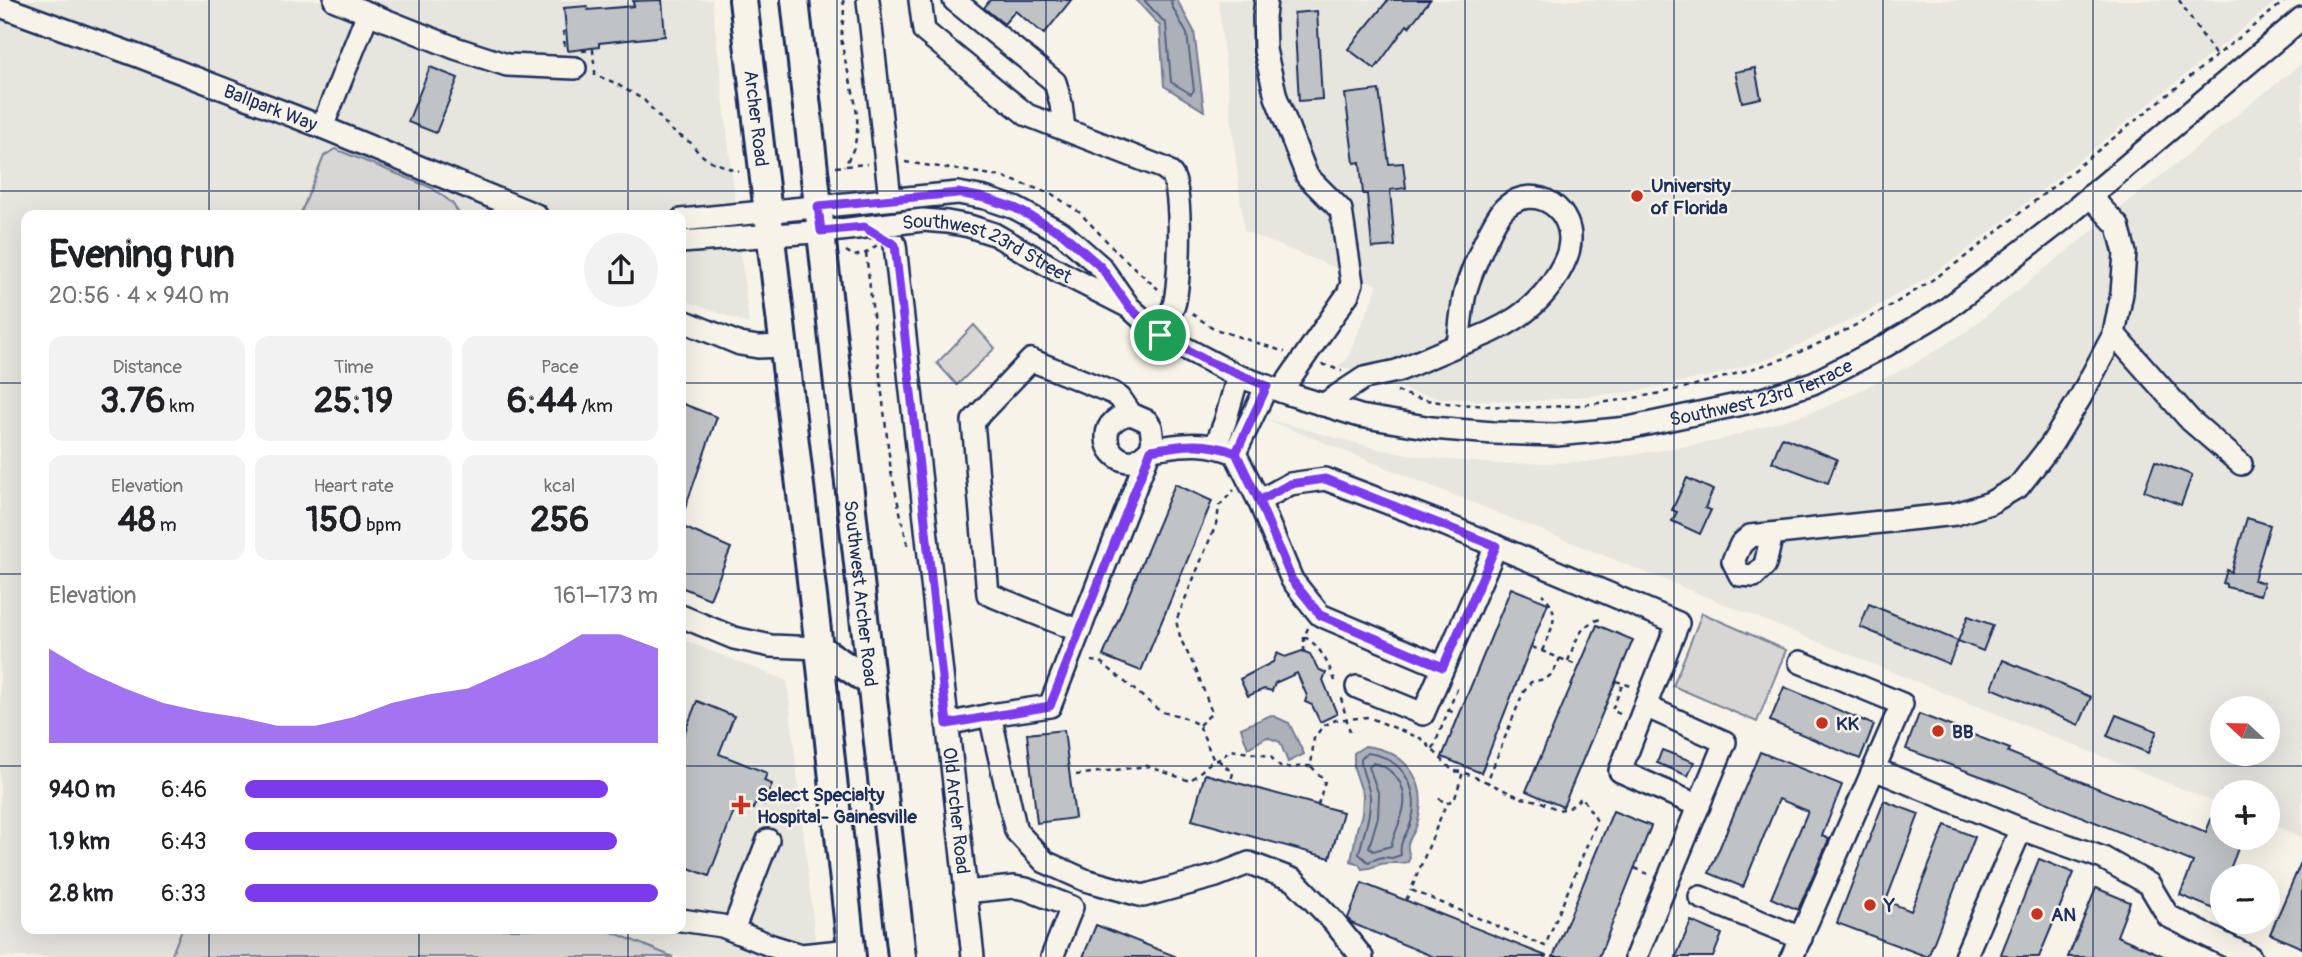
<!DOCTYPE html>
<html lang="en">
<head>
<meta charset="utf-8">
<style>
  :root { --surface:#fff; --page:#f2f2f2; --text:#202124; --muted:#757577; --accent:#7c3aed }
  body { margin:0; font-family:Pangolin,sans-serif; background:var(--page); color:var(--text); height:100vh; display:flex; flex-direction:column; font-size:26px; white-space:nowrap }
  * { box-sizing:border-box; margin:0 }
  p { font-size:23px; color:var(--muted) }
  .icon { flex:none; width:38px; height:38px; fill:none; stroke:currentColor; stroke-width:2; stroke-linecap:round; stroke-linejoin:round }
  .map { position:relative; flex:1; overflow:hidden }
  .details { position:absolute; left:21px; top:210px; width:665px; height:724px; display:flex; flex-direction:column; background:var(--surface); border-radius:14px; box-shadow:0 7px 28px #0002 }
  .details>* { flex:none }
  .needle { width:46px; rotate:292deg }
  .controls { position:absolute; left:2210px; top:696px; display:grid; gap:14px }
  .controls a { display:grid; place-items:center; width:70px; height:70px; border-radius:50%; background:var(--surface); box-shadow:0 7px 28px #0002; font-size:35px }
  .pin { position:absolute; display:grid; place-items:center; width:60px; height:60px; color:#fff; margin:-30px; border:4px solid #fff; border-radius:50%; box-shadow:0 2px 7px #0007 }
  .round { display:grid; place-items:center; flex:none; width:74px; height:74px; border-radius:37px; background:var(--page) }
  .overview { display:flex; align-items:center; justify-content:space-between; height:119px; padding:0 28px }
  h1 { font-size:38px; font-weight:800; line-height:52px }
  .metrics { display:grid; grid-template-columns:repeat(3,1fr); gap:10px; height:119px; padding:7px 28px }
  .metrics div { display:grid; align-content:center; border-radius:14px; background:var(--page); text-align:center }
  .metrics b { font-size:35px; font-weight:800 }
  .metrics small { font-size:19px; font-weight:400 }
  .metrics p { font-size:19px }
  .chart { height:196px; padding:14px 28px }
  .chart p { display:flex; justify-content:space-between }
  .chart svg { width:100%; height:126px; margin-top:7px; fill:var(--accent); opacity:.7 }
  ul { padding:0 28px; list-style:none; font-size:23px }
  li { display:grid; grid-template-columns:112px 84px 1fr; align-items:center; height:52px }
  li i { height:18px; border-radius:9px; background:var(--accent) }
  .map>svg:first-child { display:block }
</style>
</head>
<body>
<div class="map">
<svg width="2302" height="957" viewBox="0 0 2302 957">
  <rect width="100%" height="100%" fill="#f7f3e8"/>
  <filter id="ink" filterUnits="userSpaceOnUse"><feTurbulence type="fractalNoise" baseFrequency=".0143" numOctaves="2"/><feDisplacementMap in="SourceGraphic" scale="14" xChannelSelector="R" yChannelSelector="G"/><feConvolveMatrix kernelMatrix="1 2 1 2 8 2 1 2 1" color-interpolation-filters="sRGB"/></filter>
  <g filter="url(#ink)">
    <g fill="#e6e5de" fill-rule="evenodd">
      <path d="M0 0H712L749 324 681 299V215H26V929H681V639L787 681 817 957H0Z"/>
      <path d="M1218 0H2278L1970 248 1933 274 1867 312 1774 357 1717 375 1630 392 1521 402 1442 398 1411 392 1383 379 1338 366 1347 360 1378 285 1244 231Z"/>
      <path d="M2302 63V837L2268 823V793H2222V805L1263 418 1382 450 1440 459 1497 464 1587 462 1717 441 1824 408 1912 365 1967 331ZM2222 709H2268V754H2222Z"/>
    </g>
    <g fill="#d7d6d4" stroke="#798299" stroke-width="2">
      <path d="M335 149 432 188 452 203 460 215H300L324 156Z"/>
      <path d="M974 325 995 348 957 385 937 363Z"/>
      <path d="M1702 613 1786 650 1757 722 1673 686Z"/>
      <path d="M182 929H605L673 957H171Z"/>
    </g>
    <g fill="#acb0b9" stroke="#727c95" stroke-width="2">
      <path d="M1136 0H1177L1194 31 1204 111 1164 86 1160 26Z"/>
      <path d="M1271 715 1289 723 1304 754 1288 762 1280 742 1267 737 1248 748 1241 728Z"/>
      <path d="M1365 746C1408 751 1431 784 1416 827 1411 841 1404 840 1410 857L1408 862C1399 864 1389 862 1381 864 1374 866 1371 869 1362 869L1359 864 1351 861 1357 829 1362 814 1363 795 1354 768V753Z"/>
    </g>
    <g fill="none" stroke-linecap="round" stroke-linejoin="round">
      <g stroke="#556382" stroke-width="2">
        <path d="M1144 0 1166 24 1171 82 1191 94 1194 90 1187 34 1172 6 1171 0"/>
        <path d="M1367 753C1402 756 1423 791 1410 825 1405 837 1399 842 1401 855L1392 858 1382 857 1368 862 1359 854C1363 835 1371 816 1370 797 1369 783 1360 772 1361 758Z"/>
        <path d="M1373 763C1383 764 1390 770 1396 777 1415 800 1397 823 1391 846L1373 851 1369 847 1378 817 1379 795 1369 767Z"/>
      </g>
    </g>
    <g fill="#c0c3c5" stroke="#1b2f5e" stroke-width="2">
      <path d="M662 0 665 36 599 43V47L568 51 564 8 587 6 588 10 634 6 633 1Z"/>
      <path d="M990 0H1071L1044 34 1015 11 1004 24 984 8Z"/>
      <path d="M1388 0H1430L1409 27 1407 25 1375 69 1348 49Z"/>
      <path d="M1317 11 1322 99 1299 101 1294 13Z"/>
      <path d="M430 67 458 78 436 133 408 122Z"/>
      <path d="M1755 68 1761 98 1742 102 1735 72Z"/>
      <path d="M1379 90 1389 164 1403 163 1406 188 1390 190 1395 246 1372 248 1367 194H1363L1360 162 1354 163 1345 94Z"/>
      <path d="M681 403 717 417 683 514 681 513Z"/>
      <path d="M1782 437 1837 459 1828 483 1772 462Z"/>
      <path d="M2155 461 2192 475 2181 505 2144 491Z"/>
      <path d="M1687 478 1713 490 1705 508 1711 510 1700 534 1672 521 1677 512 1672 510Z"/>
      <path d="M1175 484 1212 501 1141 671 1103 656Z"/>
      <path d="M2247 518 2270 525 2254 580 2264 583 2260 595 2226 587V584L2223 583 2227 570 2231 572Z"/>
      <path d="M681 526 731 548 710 599 681 587Z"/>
      <path d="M1511 588 1548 603 1481 773 1442 757Z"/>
      <path d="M1869 604 1958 641 1949 664 1860 627Z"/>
      <path d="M1968 616 1993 625 1983 651 1958 641Z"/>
      <path d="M1597 625 1633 640 1563 807 1526 791Z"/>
      <path d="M1302 651 1310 654 1318 669 1326 673 1323 680 1337 714 1320 722 1312 705 1305 702 1307 696 1297 673 1275 683 1272 691 1264 689 1248 696 1240 679 1273 662 1277 653 1285 657Z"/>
      <path d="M2003 660 2091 697 2079 725 1992 688Z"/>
      <path d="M1784 687 1874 725 1860 759 1770 721Z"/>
      <path d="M697 701 734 716 719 754 767 773 764 781 772 784 764 805 756 802 753 809 737 803 709 876 681 865V742Z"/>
      <path d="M1919 714 2010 749 2008 752 2206 832 2222 791V838H2242L2227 877H2222V888L2214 909 2180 895 2193 862 1997 782 1906 749Z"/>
      <path d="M2116 715 2157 731 2148 753 2107 736Z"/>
      <path d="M1064 730 1075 818 1037 823 1027 734Z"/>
      <path d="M1662 750 1694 762 1688 776 1657 763Z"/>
      <path d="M1760 752 1842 785 1822 836 1829 839 1798 910 1771 898 1808 811 1779 799 1743 887 1709 873Z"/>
      <path d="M1205 774 1343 812 1330 858 1192 820Z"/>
      <path d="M1884 801 1919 814 1886 901 1911 911 1945 825 1975 837 1928 957 1837 923Z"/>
      <path d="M1613 811 1651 826 1599 957H1553Z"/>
      <path d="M2039 859 2074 873 2039 957H2009L2001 954Z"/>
      <path d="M2302 860V948L2270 934Z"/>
      <path d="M1362 883 1546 956V957H1434L1351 923 1348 918Z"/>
      <path d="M2096 888 2130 902 2117 936 2166 957H2068Z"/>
      <path d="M1691 921 1722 934 1713 957H1676Z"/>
      <path d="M1096 925 1175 956 1174 957H1083Z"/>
    </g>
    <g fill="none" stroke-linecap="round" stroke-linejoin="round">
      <defs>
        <g id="minor">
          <path d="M335 0 455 48 507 65 575 68"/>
          <path d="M868 0 890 199"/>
          <path d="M920 0 924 31 1027 115 1164 168C1165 169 1172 174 1172 175 1183 190 1180 286 1174 305 1170 315 1164 325 1160 335"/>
          <path d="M954 0 1055 82 1061 104 1064 129"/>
          <path d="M1266 0 1264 17 1265 50 1276 97 1307 176 1341 210 1352 283 1348 294 1281 391"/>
          <path id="s1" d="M0 6 138 56 322 127 536 215"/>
          <path d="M322 127 368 13"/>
          <path id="s2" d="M681 220 958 193 985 198 1015 208 1062 233 1101 267 1129 307 1160 335 1238 376 1289 394 1360 416 1432 428 1493 433 1556 435 1628 428 1756 401 1813 383 1885 346 1944 311 2061 221 2302 18"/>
          <path id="s3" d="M681 242 840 230 923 220 947 222 969 226 994 234 1060 272 1127 306"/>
          <path id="s4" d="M895 245 973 957"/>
          <path d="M681 320 740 344 758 347 784 346"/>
          <path d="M2114 334 2190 420 2241 464"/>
          <path d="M1323 405 1364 378 1397 371 1458 345C1460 330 1461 314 1464 298 1467 280 1493 218 1506 207 1536 181 1577 211 1569 248 1568 256 1563 265 1559 272 1537 312 1500 331 1458 345"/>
          <path d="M1131 414C1118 416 1106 424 1107 438 1107 449 1116 459 1127 461 1139 463 1142 455 1150 450 1154 448 1162 448 1166 447 1191 443 1211 443 1235 453L1259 501 1290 484 1325 479 1446 525 1678 623 1645 706 1725 742 1636 957"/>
          <path d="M1216 445 1225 422 1238 376"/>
          <path d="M1235 453 1267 386"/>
          <path d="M1259 501 1292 580 1320 615 1443 667"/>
          <path d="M1772 534 1765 565 1754 576 1740 575 1733 561 1741 544 1750 536 1956 514 1990 503 2019 486 2051 445 2080 398 2114 334 2122 293 2125 253 2118 226 2090 196"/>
          <path d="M681 616 734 638 771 646 819 648"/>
          <path d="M1079 631 988 594 973 421 1031 360 1113 393 1120 398 1131 414 1147 421 1151 427 1153 442 1050 706 990 715 1016 831 1045 862 1085 880 1143 896 1216 876 1249 863 1294 880 1333 921 1362 957"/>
          <path d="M1357 687 1423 714 1496 546"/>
          <path d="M1645 706 1620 771 1699 806"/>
          <path d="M947 724 990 715"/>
          <path d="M1874 769 2021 829 2103 858 2149 884 2168 916 2250 957"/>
          <path d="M965 892 1014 887 1026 889 1072 907 1052 957"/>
          <path d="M1700 897 1801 938"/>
          <path d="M681 920 722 926 772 946 801 955 851 950"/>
          <path d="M733 930 768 840"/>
          <path d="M1792 957 1902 704 1800 662"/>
          <path d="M1965 957 2021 829"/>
        </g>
        <g id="major">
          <path id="s5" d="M743 0 819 648 852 957"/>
          <path id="s6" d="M795 0 902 957"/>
          <path d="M819 648 870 682"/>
        </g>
      </defs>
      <use href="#minor" stroke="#1b2f5e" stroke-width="26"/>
      <use href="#major" stroke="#1b2f5e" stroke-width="32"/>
      <g stroke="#1b2f5e" stroke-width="2.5" stroke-dasharray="5 5" stroke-linecap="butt">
        <path d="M843 0C846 15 840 29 842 44 848 85 872 128 844 166"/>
        <path d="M2179 0 2216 56"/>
        <path d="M563 31 565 49"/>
        <path d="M582 51 593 50 594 63"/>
        <path d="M595 70V75L613 82 644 100 671 130 691 143 698 152 708 160 739 172"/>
        <path d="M905 162 1000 176 1052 194 1079 212 1120 255 1158 289"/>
        <path d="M836 167 867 164"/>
        <path d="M846 251 854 256 866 253 877 245"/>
        <path d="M866 253 891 472 908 547"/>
        <path d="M1192 314 1215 329 1285 352"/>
        <path d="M1322 364 1342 371"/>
        <path d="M1397 391C1427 404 1459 404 1491 406 1577 412 1666 396 1748 370 1763 365 1779 361 1793 355 1869 322 1942 279 2005 225L2286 0"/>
        <path d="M1304 637C1321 644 1330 669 1337 685"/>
        <path d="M1532 647 1579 666"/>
        <path d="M1542 651C1551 630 1563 612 1542 594"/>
        <path d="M1304 652V637L1308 628"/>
        <path d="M1091 661 1101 662 1161 712 1181 716 1199 725 1214 761"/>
        <path d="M1568 661C1575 643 1580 623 1601 619"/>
        <path d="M1616 681 1631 686"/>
        <path d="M1341 698 1350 732"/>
        <path d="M1448 710 1457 714"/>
        <path d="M1620 714 1612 710 1623 683"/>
        <path d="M1199 725 1212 713 1197 672 1181 640 1176 621 1217 522 1219 506 1234 490"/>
        <path d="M1433 749 1457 689H1455"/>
        <path d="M1218 760 1233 773 1231 781"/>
        <path d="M1465 773 1487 782 1523 693 1531 682C1551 678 1552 677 1560 658"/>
        <path d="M1076 775 1147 766 1190 781 1210 763 1222 758 1230 750 1270 756 1281 768 1311 766"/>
        <path d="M1439 798 1446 804"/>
        <path d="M1318 805 1325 781 1311 766 1314 738 1323 726 1336 720 1368 717 1422 739 1453 771 1463 772 1455 798 1446 804 1411 890 1545 946 1597 821 1582 797 1569 808 1558 810 1540 801 1521 798 1487 782"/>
        <path d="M1635 868 1648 874"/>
        <path d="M1406 900 1411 890"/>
      </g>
      <use href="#minor" stroke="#f7f3e8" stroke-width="21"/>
      <use href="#major" stroke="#f7f3e8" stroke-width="26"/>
    </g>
  </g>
  <g fill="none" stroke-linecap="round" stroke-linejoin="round" filter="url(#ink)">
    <defs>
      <path id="route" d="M1160 335 1129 307 1101 267 1062 233 1015 208 985 198 958 193 818 206 821 231 864 227 895 245 947 724 1050 706 1151 450C1183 445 1204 441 1236 453L1259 501 1292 580 1320 615 1443 667 1496 546 1325 479 1290 484 1259 501 1236 453 1267 386 1207 361 1160 335"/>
    </defs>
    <use href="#route" stroke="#fff" stroke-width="14"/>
    <use href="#route" stroke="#7c3aed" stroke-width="9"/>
  </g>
  <path fill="none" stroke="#1b2f5e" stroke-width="2" stroke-opacity="0.55" d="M209 0V215M419 0V215M628 0V215M837 0V957M1046 0V957M1256 0V957M1465 0V957M1674 0V957M1883 0V957M2093 0V957M0 191H2302M0 383H26M681 383H2302M0 574H26M681 574H2302M0 766H26M681 766H2302M209 929V957M419 929V957M628 929V957"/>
  <g fill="#c8321e" stroke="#f7f3e8" stroke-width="2.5">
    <circle cx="1637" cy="196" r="7"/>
    <circle cx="1822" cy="723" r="7"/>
    <circle cx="1938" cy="731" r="7"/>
    <path d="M737.5 794.5h7v7h7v7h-7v7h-7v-7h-7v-7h7z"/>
    <circle cx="1870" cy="905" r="7"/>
    <circle cx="2037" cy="914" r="7"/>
  </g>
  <g text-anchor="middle" stroke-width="5" stroke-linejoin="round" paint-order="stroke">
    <g font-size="19" fill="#1b2f5e" stroke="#f7f3e8">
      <text dy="7" stroke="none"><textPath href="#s1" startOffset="289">Ballpark Way</textPath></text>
      <text dy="7" stroke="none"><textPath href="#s5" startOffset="119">Archer Road</textPath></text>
      <text dy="7" stroke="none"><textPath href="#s3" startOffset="313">Southwest 23rd Street</textPath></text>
      <text dy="7" stroke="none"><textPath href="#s2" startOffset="1157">Southwest 23rd Terrace</textPath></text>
      <text dy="7" stroke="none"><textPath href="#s6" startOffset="597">Southwest Archer Road</textPath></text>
      <text dy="7" stroke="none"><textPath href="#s4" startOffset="569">Old Archer Road</textPath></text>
    </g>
    <g font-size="19" font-weight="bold" fill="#1b2f5e" stroke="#f7f3e8" text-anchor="start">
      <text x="1651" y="192">University<tspan x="1651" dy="22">of Florida</tspan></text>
      <text x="1836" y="730">KK</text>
      <text x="1952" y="738">BB</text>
      <text x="757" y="801">Select Specialty<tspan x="757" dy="22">Hospital- Gainesville</tspan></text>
      <text x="1884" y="912">Y</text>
      <text x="2051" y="921">AN</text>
    </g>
  </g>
</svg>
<div class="controls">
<a><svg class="needle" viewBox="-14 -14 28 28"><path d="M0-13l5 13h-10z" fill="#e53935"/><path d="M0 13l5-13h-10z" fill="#757577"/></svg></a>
<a>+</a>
<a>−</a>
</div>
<div class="pin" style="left:1160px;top:335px;background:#1e9e55"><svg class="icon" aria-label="arrive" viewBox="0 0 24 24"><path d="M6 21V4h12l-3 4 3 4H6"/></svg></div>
<section class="details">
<div class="overview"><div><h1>Evening run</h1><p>20:56 · 4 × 940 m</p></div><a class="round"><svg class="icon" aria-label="share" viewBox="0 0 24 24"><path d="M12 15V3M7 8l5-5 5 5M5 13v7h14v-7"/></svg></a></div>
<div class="metrics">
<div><p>Distance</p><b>3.76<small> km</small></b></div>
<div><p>Time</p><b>25:19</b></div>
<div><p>Pace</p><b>6:44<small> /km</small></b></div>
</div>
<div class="metrics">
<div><p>Elevation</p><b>48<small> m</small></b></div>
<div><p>Heart rate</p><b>150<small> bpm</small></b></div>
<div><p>kcal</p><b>256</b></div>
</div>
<div class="chart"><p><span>Elevation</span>161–173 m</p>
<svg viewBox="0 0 160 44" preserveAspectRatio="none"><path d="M0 44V11L10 19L20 25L30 30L40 33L50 35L60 38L70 38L80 35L90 30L100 27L110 25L120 19L130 14L140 6L150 6L160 11V44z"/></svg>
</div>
<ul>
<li><b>940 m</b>6:46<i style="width:88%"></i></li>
<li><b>1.9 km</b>6:43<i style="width:90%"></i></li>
<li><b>2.8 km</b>6:33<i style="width:100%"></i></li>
</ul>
</section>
</div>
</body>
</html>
